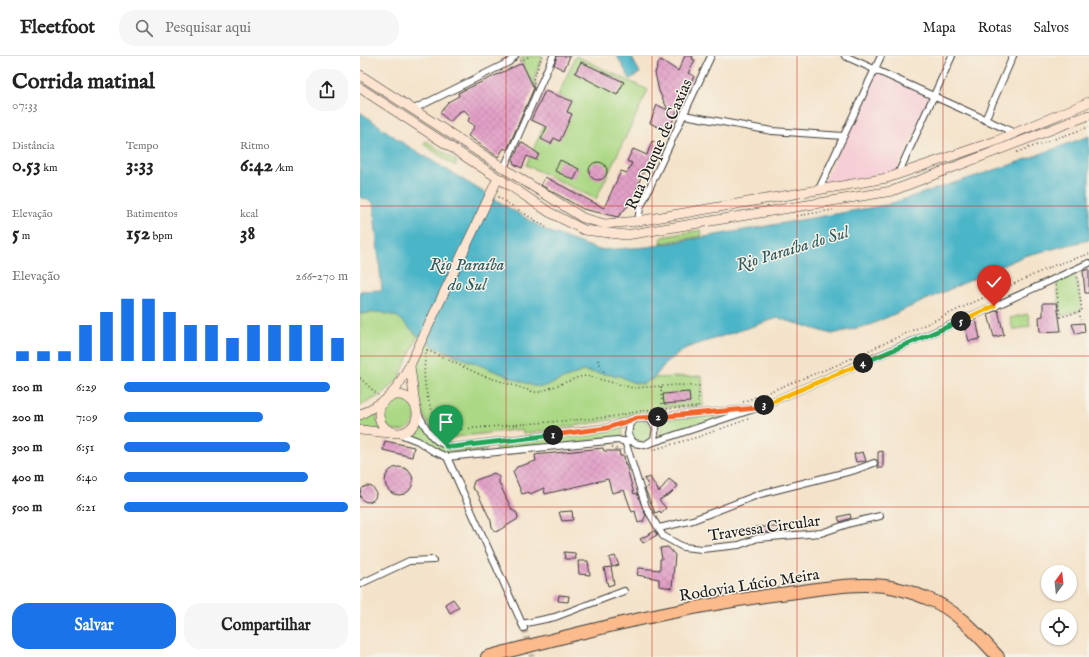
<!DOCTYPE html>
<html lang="pt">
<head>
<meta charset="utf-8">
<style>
  :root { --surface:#fff; --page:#f6f6f6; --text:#222; --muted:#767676; --line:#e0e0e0; --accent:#1a73e8 }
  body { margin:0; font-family:"IM FELL English",serif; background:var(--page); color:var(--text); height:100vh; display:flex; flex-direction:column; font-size:15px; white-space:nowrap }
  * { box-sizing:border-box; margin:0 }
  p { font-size:13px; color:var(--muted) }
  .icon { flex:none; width:22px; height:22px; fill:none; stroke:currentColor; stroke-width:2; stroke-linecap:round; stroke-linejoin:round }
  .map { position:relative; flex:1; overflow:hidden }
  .panel { display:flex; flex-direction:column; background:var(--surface); width:360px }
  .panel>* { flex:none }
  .needle { width:26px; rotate:15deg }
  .controls { position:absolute; left:681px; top:509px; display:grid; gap:8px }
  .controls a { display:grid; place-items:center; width:36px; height:36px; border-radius:50%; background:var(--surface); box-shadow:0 1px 3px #0004; font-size:20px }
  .pin { position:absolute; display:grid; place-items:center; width:34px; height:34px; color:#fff; margin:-41px -17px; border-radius:50% 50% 50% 0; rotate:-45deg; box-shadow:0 0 4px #0007 }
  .pin .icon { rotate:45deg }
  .km { position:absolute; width:20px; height:20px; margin:-10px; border-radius:50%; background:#222; color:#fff; font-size:11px; line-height:20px; text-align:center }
  .round { display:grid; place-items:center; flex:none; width:42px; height:42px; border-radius:16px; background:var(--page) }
  .head { display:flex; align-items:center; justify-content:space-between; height:68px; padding:0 12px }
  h1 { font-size:22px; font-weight:800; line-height:30px }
  .stats { display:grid; grid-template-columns:repeat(3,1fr); gap:6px; height:68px; padding:4px 12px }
  .stats div { display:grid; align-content:center }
  .stats b { font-size:20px; font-weight:800 }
  .stats small { font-size:11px; font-weight:400 }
  .stats p { font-size:11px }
  .chart { height:112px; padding:8px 12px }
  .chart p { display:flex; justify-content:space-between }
  .chart svg { width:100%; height:72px; margin-top:4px; stroke:var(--accent); stroke-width:6 }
  .primary-button { display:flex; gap:8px; margin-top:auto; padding:8px 12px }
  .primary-button a { flex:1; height:46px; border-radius:16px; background:var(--accent); color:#fff; font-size:16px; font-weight:800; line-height:46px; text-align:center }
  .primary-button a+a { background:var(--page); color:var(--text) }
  ul { padding:0 12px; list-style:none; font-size:13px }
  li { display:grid; grid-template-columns:64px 48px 1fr; align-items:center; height:30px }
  li i { height:10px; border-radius:5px; background:var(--accent) }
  header { display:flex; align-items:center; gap:24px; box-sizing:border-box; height:56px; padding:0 20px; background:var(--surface); border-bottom:1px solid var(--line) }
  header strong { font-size:19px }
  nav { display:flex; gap:22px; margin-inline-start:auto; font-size:14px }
  .search { width:280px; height:36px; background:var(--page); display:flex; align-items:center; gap:10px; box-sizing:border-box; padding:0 14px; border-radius:16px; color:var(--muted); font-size:15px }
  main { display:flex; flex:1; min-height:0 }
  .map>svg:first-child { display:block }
</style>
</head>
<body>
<header>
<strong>Fleetfoot</strong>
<div class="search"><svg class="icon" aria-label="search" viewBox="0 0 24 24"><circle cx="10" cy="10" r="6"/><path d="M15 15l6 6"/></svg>Pesquisar aqui</div>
<nav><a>Mapa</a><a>Rotas</a><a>Salvos</a></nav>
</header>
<main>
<section class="panel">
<div class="head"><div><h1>Corrida matinal</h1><p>07:33</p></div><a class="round"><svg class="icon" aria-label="share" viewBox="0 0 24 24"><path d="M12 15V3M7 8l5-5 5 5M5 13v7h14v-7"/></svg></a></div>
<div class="stats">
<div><p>Distância</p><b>0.53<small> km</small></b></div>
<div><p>Tempo</p><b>3:33</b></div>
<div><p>Ritmo</p><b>6:42<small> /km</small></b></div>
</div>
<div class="stats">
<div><p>Elevação</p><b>5<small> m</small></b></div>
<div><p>Batimentos</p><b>152<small> bpm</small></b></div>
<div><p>kcal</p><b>38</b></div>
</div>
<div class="chart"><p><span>Elevação</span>266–270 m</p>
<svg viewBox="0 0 160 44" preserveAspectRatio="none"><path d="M5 44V38M15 44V38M25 44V38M35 44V22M45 44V14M55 44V6M65 44V6M75 44V14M85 44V22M95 44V22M105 44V30M115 44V22M125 44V22M135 44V22M145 44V22M155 44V30"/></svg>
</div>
<ul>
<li><b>100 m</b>6:29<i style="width:92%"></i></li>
<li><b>200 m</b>7:09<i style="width:62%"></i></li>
<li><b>300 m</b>6:51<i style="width:74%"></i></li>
<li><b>400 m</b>6:40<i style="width:82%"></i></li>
<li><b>500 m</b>6:21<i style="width:100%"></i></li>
</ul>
<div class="primary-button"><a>Salvar</a><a>Compartilhar</a></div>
</section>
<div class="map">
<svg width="729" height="601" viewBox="0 0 729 601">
  <defs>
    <pattern id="building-cross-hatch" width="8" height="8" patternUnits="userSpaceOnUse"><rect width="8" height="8" fill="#e2a0c7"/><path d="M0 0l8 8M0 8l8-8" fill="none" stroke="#c189aa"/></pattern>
  </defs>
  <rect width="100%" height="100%" fill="#f7f3e8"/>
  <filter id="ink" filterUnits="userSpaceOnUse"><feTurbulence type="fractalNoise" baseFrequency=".025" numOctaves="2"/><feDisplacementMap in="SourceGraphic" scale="8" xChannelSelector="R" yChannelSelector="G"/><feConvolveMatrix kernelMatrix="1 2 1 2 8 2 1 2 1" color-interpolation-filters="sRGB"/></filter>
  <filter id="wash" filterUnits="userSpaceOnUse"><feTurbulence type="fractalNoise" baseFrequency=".012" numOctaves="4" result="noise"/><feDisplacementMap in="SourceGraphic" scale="16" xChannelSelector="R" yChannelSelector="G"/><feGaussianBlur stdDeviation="0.9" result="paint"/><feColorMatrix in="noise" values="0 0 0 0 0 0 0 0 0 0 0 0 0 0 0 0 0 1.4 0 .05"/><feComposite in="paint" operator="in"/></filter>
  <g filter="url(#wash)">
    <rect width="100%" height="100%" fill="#f4e3ca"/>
    <path fill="#f6cfd6" d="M516 16 571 41 536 116 462 130Z"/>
    <g fill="#abd884" stroke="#647a50">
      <path d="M167 0H183L174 23 176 28 175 32 160 3Z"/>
      <path d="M216 0 288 34 236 143 166 109Z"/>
      <path d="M66 85 97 105 95 110 63 88Z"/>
      <path d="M341 174 342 180 301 187 302 181Z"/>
      <path d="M715 216 722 254 701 260 696 223Z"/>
      <path d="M20 256 38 261 58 280 38 324 19 340 0 350V258Z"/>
      <path d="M668 258 670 270 653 274 650 262Z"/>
      <path d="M66 285 86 296 173 330 183 331 223 315 260 320 272 326 283 328 294 322 342 320 343 350 306 351 258 363 163 378 162 373 80 383C63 367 52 334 56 311 57 302 62 293 66 285Z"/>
      <circle cx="39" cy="358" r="17"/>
      <path d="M17 353V365L24 374 0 373V359Z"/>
      <path d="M375 357 297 384 302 373 294 364Z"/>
      <path d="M59 363 86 391 125 388 127 395 88 398 45 378 55 371Z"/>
      <circle cx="282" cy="375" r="11"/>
      <path d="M267 367 262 375 263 381 268 385 136 395 135 387Z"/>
    </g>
    <g fill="#4bb5c8" stroke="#346872">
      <path d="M257 0H271L280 17 270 23Z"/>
      <path d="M0 56 43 87 187 175 239 194 288 191 526 149 650 109 729 80V184L664 200 510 269 472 278 418 262 326 292 305 308 294 322 283 328 272 326 260 320 223 315 183 331 173 330 75 291 58 280 38 261 20 256 0 258V235L22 234 13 146 0 141Z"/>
    </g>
    <g id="blocks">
      <g fill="url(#building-cross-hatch)">
        <path d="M197 0H210L204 14 194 9Z"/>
        <path d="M325 0H333L332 3 335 4 328 17 334 20 327 35 329 36 327 40 316 57 308 76 290 67 297 49 308 54 299 35 295 17 297 12 296 11 301 4 318 15Z"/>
        <path d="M221 6 264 26 257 39 215 17Z"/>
        <path d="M162 7 174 32 147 94 144 92 138 101 108 80 115 70 108 65 110 60 104 54 99 56 90 66 80 57 88 46 99 40 98 37Z"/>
        <path d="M185 35 212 45 207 56 212 58 200 85 194 82 191 88 181 83 187 71 171 64Z"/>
        <path d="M292 85 301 89 297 99 295 98 281 121 272 145 258 161 223 153 181 129 185 121 244 152 261 115 267 117 272 107 267 105 273 93 287 99Z"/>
        <path d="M161 86 179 98 176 104 167 100 162 112 154 108 153 104Z"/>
        <path d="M200 104 219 113 214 124 195 115Z"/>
        <circle cx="238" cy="115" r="9"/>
        <path d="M729 213V237H725L723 215Z"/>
        <path d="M683 247H697L701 275 680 276 679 261 683 260Z"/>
        <path d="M638 254 644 279 634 281 628 258Z"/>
        <path d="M616 263 620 283 609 285 604 268Z"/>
        <path d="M724 267 725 276 716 278 712 268Z"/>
        <path d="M329 336 330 346 304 348 303 338Z"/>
        <path d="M25 385 54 391 52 401 23 394Z"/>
        <path d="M243 392 244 395H259L260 400H264L265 408H266L274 438 277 437 286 460 284 462V465L278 467 275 455 272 456 264 434 252 437 248 423 185 438 184 432 170 438 169 436 162 438 153 416 157 411 176 405 175 399Z"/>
        <path d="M523 395V412H518V396Z"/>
        <path d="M503 396 506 405 496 406 494 398Z"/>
        <circle cx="39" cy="425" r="14"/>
        <path d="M134 417 139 421V427L152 454 157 457 158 463 136 476 132 471 131 465 117 436 112 432 114 425Z"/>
        <path d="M290 421 299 436 309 423 318 430 310 438 299 444 306 452 301 457 300 455 295 457 285 433 289 430 284 423Z"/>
        <circle cx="8" cy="438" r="8"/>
        <path d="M212 455 213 464 202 465 199 456Z"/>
        <path d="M490 458 491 462 480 466 478 461Z"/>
        <path d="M396 471H428V475L397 477Z"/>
        <path d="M295 475 297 479 283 487 280 483Z"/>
        <path d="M308 491 315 499 312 532 299 530V523L277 519 279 512 300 514V503H302L300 492Z"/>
        <path d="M204 496 215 497 216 503H205Z"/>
        <path d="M255 500 259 509 252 511 249 502Z"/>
        <path d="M218 505H228L230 519 219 518Z"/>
        <path d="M251 511 254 528 248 530 244 512Z"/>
        <path d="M199 539 209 540 208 546 198 545Z"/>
        <path d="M93 543 99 551 90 557 85 548Z"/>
      </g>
    </g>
  </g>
  <g filter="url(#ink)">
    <use href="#blocks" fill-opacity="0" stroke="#3c3a36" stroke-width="1"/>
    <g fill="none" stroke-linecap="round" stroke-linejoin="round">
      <path stroke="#c9bba7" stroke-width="6" stroke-dasharray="6 3" stroke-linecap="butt" d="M164 572 172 601"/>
      <defs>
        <g id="street">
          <path d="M485 0 655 77"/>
          <path d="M54 53 149 6 155 0"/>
          <path d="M324 59 412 75 483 80"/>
          <path d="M625 64 653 0"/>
          <path d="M144 112 193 0"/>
          <path d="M538 118 592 0"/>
          <path d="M459 133 521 0"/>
          <path d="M278 165 280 152 351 0"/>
          <path d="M57 356C67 373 72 388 93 391L247 372 274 363"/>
          <path d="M286 362 388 353"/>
          <path d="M40 378 58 385 73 395 87 401 257 384 268 386"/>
          <path d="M265 385 286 451 303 480 323 491 342 493 379 489 398 482 461 477 491 467 520 460"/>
          <path d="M285 389 294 383 296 372 290 363 277 362 270 367 268 379 274 387 285 389 397 352 635 250 729 207"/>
          <path d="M87 401 164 572"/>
          <path d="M299 472 333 464 400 438 495 414 514 407"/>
          <path d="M0 528 49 505 73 504"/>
          <path d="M162 568 195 561 264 535"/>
        </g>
        <g id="secondary">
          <path d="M0 19 142 111"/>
          <path d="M0 32 135 120"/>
          <path d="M145 113 223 162 245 168 278 165 527 122 636 85 729 46"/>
          <path d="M140 123 189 156 224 174 266 179 532 135 729 59"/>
          <path d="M50 310 55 348"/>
          <circle cx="38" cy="358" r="19"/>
          <path d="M27 342 36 333 50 309 138 122"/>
          <path d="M0 359 22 346"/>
          <path d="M0 374 30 377"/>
        </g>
        <path id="highway" d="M127 601C224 575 321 551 420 538 455 534 490 526 525 530 538 532 554 537 566 542 595 552 618 579 638 601"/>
      </defs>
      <use href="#street" stroke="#3c3a36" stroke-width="8"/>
      <use href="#secondary" stroke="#3c3a36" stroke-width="10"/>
      <use href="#highway" stroke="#3c3a36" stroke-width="14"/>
      <g stroke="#3c3a36" stroke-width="1.5" stroke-dasharray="1 3" stroke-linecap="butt">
        <path d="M160 5 171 0"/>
        <path d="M174 27 173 24 182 0"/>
        <path d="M657 96 729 71"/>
        <path d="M138 141 186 171"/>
        <path d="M437 160 473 154"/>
        <path d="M696 229 700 261 722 255 717 220"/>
        <path d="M719 256 721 264"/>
        <path d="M67 294 121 319 174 336H180L219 321 227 320 273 332 317 329 339 330 338 351 304 353 302 351 250 361 91 374C66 364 60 318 67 294Z"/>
        <path d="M238 304 245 318"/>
        <path d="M0 322 18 339"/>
        <path d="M301 331 302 351"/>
        <path d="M383 346 477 309 695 209 729 198"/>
        <path d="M252 391 262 395"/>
        <path d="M292 394 338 381 391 362"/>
      </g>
      <use href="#street" stroke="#fff" stroke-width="6"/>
      <use href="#secondary" stroke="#fde4d1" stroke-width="9"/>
      <use href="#highway" stroke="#fbbb8d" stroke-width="12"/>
    </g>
  </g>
  <g fill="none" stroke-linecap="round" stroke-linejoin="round" filter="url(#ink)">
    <defs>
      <path id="split-1" d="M86 390 93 391 193 379"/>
      <path id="split-2" d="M193 379 247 372 277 362 298 361"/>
      <path id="split-3" d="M298 361 397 352 404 349"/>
      <path id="split-4" d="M404 349 503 307"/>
      <path id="split-5" d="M503 307 601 265"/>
      <path id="split-6" d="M601 265 634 250"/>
    </defs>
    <use href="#split-1" stroke="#fff" stroke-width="8"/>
    <use href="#split-2" stroke="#fff" stroke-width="8"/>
    <use href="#split-3" stroke="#fff" stroke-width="8"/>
    <use href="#split-4" stroke="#fff" stroke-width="8"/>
    <use href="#split-5" stroke="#fff" stroke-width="8"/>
    <use href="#split-6" stroke="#fff" stroke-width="8"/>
    <use href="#split-1" stroke="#22a559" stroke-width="5"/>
    <use href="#split-2" stroke="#f0652b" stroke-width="5"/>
    <use href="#split-3" stroke="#f0652b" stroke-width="5"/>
    <use href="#split-4" stroke="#f5b400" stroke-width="5"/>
    <use href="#split-5" stroke="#22a559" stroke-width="5"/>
    <use href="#split-6" stroke="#f5b400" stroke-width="5"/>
  </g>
  <path fill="none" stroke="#c8321e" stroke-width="1" stroke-opacity="0.55" d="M146 0V601M292 0V601M437 0V601M583 0V601M0 150H729M0 300H729M0 451H729"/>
  <g text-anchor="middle" stroke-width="3" stroke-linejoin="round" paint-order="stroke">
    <g font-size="16" fill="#1c1c1c" stroke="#f7f3e8">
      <text transform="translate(298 88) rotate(-66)" y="6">Rua Duque de Caxias</text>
      <text transform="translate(404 471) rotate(-8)" y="6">Travessa Circular</text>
      <text transform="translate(389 528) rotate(-9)" y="6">Rodovia Lúcio Meira</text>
    </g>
    <g font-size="17" font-style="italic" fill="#2f5961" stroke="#f7f3e8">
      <text transform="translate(432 192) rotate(-17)" y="6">Rio Paraíba do Sul</text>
      <text x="107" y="214">Rio Paraíba<tspan x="107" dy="20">do Sul</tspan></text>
    </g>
  </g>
</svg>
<div class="controls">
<a><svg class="needle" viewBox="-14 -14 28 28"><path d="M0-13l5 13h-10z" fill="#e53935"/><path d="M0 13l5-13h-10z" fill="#767676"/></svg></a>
<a><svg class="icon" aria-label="locate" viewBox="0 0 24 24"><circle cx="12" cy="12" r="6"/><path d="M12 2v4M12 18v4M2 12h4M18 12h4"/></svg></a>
</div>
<div class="pin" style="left:86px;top:390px;background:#1e9e55"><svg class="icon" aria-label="arrive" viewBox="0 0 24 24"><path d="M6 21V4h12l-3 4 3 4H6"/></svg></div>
<div class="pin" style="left:634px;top:250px;background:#d93025"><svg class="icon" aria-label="check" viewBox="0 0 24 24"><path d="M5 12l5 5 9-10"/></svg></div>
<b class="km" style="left:193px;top:379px">1</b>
<b class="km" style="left:298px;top:361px">2</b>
<b class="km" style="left:404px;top:349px">3</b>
<b class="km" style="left:503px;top:307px">4</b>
<b class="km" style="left:601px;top:265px">5</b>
</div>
</main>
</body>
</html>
